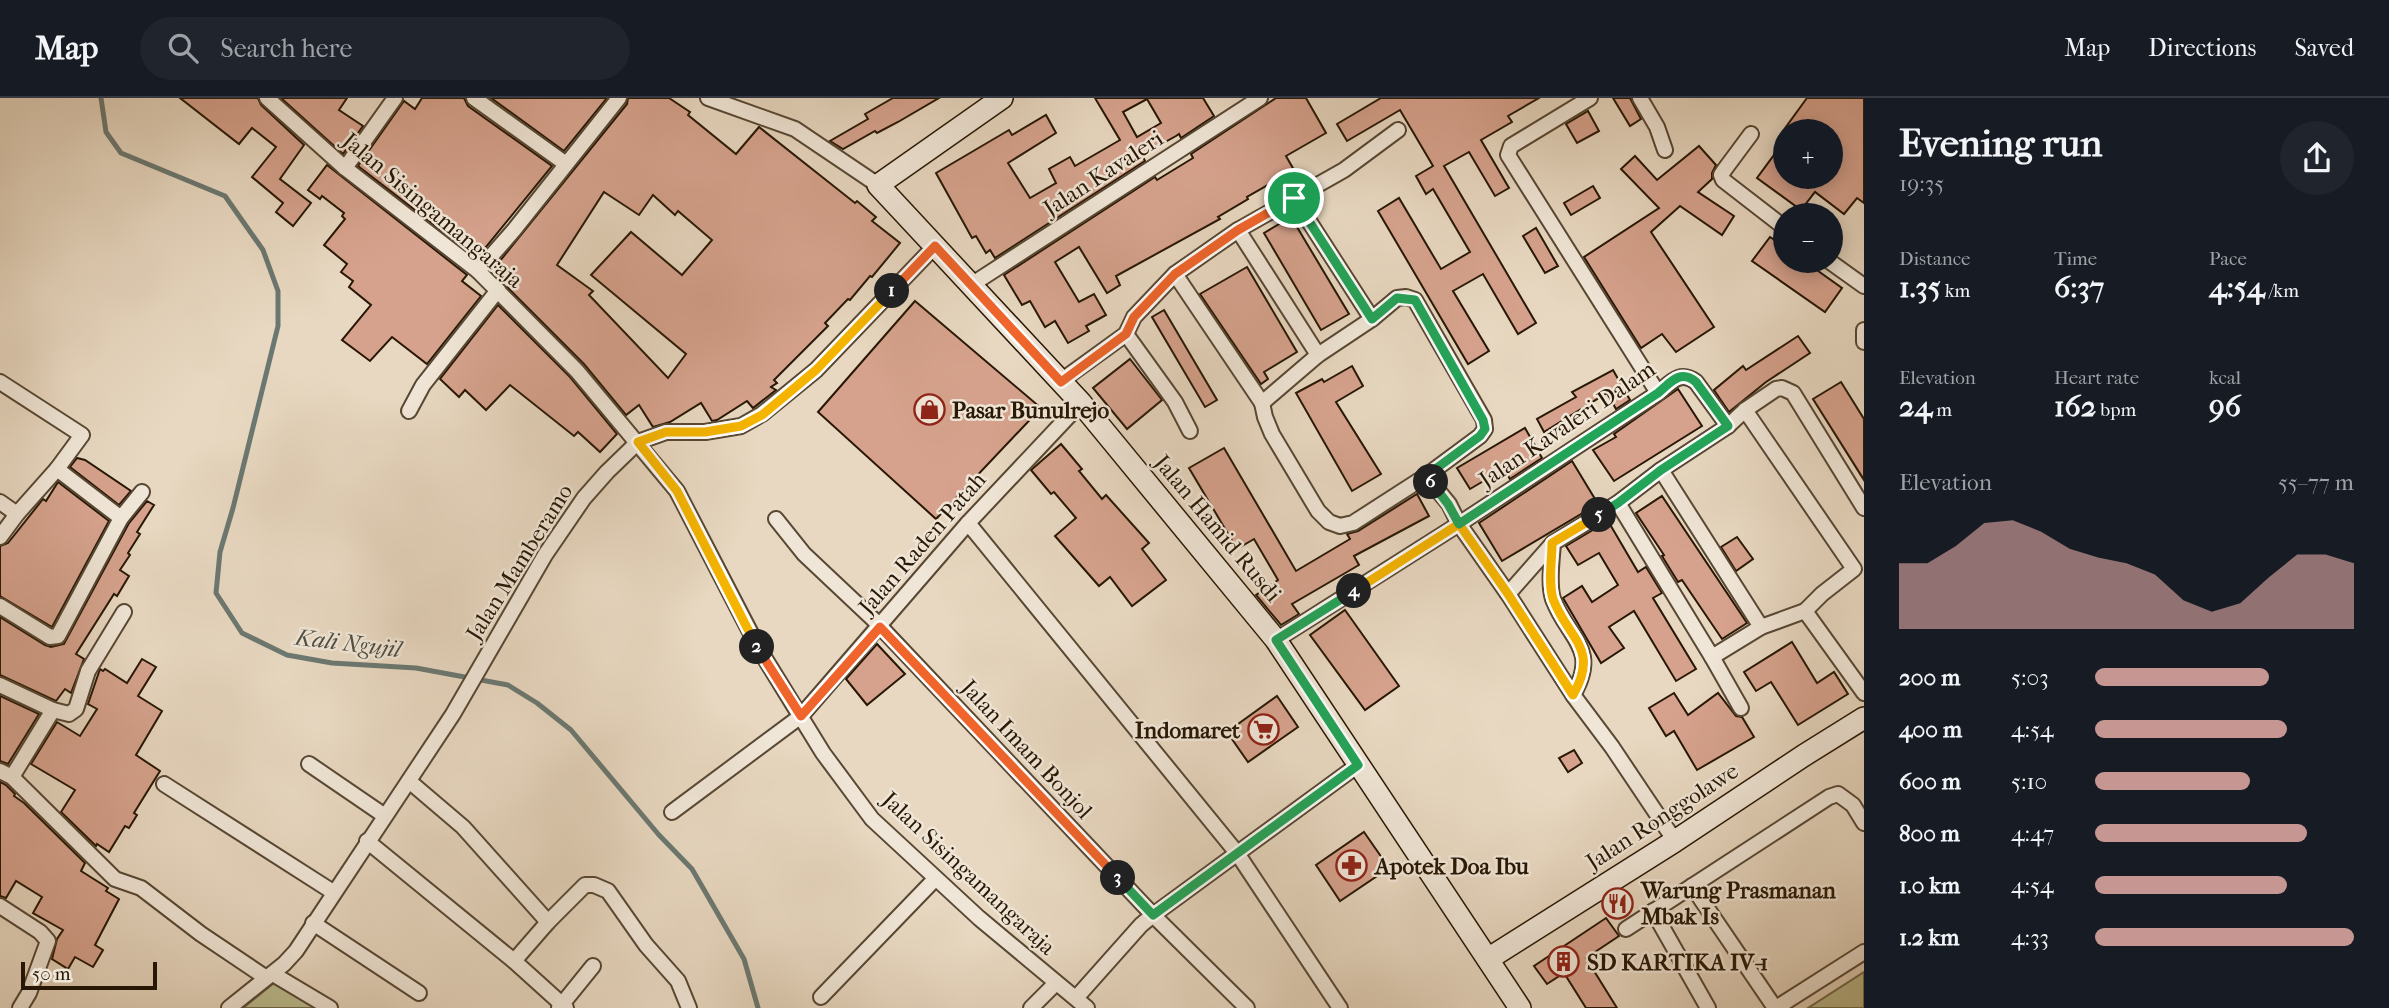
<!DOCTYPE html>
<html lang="en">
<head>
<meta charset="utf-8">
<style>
  :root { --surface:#171b24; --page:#20242c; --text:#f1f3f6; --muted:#9ea1a6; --line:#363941; --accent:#c59692 }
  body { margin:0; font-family:"IM FELL French Canon",serif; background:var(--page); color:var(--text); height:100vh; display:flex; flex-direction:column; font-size:26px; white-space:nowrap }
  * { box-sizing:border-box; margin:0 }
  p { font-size:23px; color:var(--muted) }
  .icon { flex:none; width:38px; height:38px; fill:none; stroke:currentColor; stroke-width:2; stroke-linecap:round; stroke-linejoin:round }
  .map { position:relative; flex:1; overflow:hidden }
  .panel { display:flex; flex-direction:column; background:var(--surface); width:525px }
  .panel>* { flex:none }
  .fabs { position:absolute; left:1773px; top:21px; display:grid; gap:14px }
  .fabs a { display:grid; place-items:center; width:70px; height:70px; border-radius:50%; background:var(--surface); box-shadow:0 4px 18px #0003; font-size:35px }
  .scale { position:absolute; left:21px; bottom:18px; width:136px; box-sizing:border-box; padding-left:7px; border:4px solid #271704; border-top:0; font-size:19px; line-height:24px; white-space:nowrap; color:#271704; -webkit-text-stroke:5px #f0e6d7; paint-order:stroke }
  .pin { position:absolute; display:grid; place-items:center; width:60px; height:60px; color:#fff; margin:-30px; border:4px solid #fff; border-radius:50%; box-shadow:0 2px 7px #0007 }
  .km { position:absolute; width:35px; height:35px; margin:-18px; border-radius:50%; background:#222; color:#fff; font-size:19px; line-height:35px; text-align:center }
  .round { display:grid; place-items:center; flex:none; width:74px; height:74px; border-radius:37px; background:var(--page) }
  .headline { display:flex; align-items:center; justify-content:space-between; height:119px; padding:0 35px }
  h1 { font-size:38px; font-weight:700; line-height:52px }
  .stats { display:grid; grid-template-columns:repeat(3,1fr); gap:10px; height:119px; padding:7px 35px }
  .stats div { display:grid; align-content:center }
  .stats b { font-size:30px; font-weight:700 }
  .stats small { font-size:19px; font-weight:400 }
  .stats p { font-size:19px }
  .chart { height:196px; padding:14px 35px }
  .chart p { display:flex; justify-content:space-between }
  .chart svg { width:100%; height:126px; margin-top:7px; fill:var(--accent); opacity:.7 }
  ul { padding:0 35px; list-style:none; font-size:23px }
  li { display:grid; grid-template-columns:112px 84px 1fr; align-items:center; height:52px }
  li i { height:18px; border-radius:9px; background:var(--accent) }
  header { display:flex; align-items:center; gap:42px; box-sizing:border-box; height:98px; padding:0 35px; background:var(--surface); border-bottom:2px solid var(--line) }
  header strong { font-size:33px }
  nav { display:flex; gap:38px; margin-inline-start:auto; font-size:24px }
  .search { width:490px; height:63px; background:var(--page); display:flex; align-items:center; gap:18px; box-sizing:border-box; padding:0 24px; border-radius:38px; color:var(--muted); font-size:26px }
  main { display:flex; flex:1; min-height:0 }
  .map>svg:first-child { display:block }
</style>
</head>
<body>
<header>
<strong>Map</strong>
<div class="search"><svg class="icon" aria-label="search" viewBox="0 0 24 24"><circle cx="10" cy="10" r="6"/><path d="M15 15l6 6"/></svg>Search here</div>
<nav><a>Map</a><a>Directions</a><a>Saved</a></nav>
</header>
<main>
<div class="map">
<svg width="1864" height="910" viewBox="0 0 1864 910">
  <rect width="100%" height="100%" fill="#e8d8c1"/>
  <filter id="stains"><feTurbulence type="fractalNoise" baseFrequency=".00286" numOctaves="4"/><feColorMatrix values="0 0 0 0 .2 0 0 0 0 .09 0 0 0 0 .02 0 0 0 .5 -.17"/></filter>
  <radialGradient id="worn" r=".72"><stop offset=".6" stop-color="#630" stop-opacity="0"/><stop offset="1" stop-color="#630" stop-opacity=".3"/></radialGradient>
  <g fill="#bbbd8f" stroke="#716a4a" stroke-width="2">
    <path d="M1864 874V910H1808Z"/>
    <path d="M274 885 317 910H243Z"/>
  </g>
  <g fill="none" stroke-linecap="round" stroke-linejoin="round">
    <path stroke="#6b7871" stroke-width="5" d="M101 0 106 34 121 55 225 98 263 152 278 193V228L233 410 220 454 216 495 242 535 287 557 332 565 416 570 508 587 537 605 571 632 659 737 692 771 744 861 758 910"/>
  </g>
  <g fill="#d6a28d" stroke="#271704" stroke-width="2" fill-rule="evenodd">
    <path d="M180 0H258L261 7 304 47 280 81 311 105 293 128 276 114 283 105 252 79 276 49 252 30 239 46Z"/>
    <path d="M281 0H347L339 12 363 28 343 56Z"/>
    <path d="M422 0H464L468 8 552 68 477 160 358 68 404 3 415 11Z"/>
    <path d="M491 0H607L564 53Z"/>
    <path d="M628 0H669L690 14 688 17 736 56 759 29 855 105 857 103 876 119 872 123 900 145 872 179 870 178 850 202 848 201 825 225 828 228 774 282 777 285 771 289 776 292 753 310 747 303 717 322 712 323 701 305 670 324 653 329 639 307 626 317 584 266 507 189 513 183 495 169 627 6ZM604 94 639 117 653 97 675 117 678 113 712 142 682 177 631 134 591 177 686 256 668 280 589 197 593 193 557 167Z"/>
    <path d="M893 0H939L898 24 877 35 875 33 843 51 830 43 868 21 865 16Z"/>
    <path d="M1095 0H1203L1214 18 1181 40 1179 36 1176 38 1142 57 1145 63 995 160 990 152 986 155 976 138 972 140 936 75 1009 32 1012 37 1046 17 1056 35 1008 65 1030 100 1056 85 1049 71 1070 59 1075 68 1120 42ZM1147 1 1161 25 1137 39 1123 14Z"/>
    <path d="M1276 0H1306L1326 35 1286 58 1294 72 1247 99 1248 101 1218 119 1220 121 1116 178 1120 187 1107 195 1079 149 1055 164 1079 204 1094 196 1106 217 1086 228 1089 233 1068 245 1055 223 1045 229 1030 203 1022 207 1004 177 1155 79 1157 82 1193 60 1191 56Z"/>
    <path d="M1381 0H1539L1508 18 1512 24 1481 42 1509 90 1495 98 1469 54 1444 68 1536 225 1518 236 1483 176 1453 193 1489 253 1468 266 1378 113 1399 100 1441 171 1470 154 1433 91 1426 96 1416 78 1433 68 1400 12 1347 43 1337 26Z"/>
    <path d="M1613 0H1630L1641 21 1630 28Z"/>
    <path d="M1807 0H1864V105L1857 100 1844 116 1815 94 1801 112 1757 80 1785 42V79H1830V33H1783Z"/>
    <path d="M1588 13 1599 33 1577 45 1566 26Z"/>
    <path d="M1699 48 1716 67 1712 75V81L1698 94 1734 118 1722 137 1680 108 1651 134 1714 229 1676 254 1662 236 1641 250 1584 159 1659 110 1621 71 1635 58 1657 82Z"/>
    <path d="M327 67 467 177 462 183 481 198 427 266 392 239 370 263 342 242 371 207 349 189 353 183 341 174 347 166 324 147 345 121 342 118 344 115 322 98 320 101 308 92Z"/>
    <path d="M1593 88 1600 100 1571 117 1564 105Z"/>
    <path d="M1291 119 1349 216 1321 232 1264 135Z"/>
    <path d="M1536 130 1558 168 1545 175 1523 138Z"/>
    <path d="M1770 139 1785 149V163H1804L1842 190 1825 214 1752 163Z"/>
    <path d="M1247 169 1297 254 1264 274 1268 281 1261 286 1200 196Z"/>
    <path d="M915 203 1041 310 936 421 818 314Z"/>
    <path d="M498 207 570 279 617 336 600 354 578 334 574 338 510 287 486 312 465 292 459 299 440 281Z"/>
    <path d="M1164 212 1217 302 1205 309 1152 219Z"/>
    <path d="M1798 238 1810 255 1766 284 1729 314 1714 292 1743 268 1746 272Z"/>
    <path d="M1130 261 1162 302 1127 331 1093 290Z"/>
    <path d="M1352 268 1363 288 1336 304 1381 376 1352 393 1296 295 1322 281 1324 284Z"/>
    <path d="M1613 272 1630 302 1616 311 1607 295 1544 334 1537 321 1576 299 1572 294Z"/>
    <path d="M1841 284 1864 321V382L1813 301Z"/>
    <path d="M1678 291 1702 328 1614 383 1593 352 1616 339 1614 336Z"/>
    <path d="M1525 330 1542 360 1510 381 1504 371 1470 391 1457 370Z"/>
    <path d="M1061 346 1082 371 1079 373 1102 401 1106 397 1149 445 1142 451 1166 482 1132 508 1110 479 1099 488 1055 438 1076 420 1054 394 1051 396 1031 372Z"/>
    <path d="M1224 350 1296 473 1350 441 1347 436 1358 433 1417 396 1429 418 1354 458 1359 467 1292 506 1299 516 1281 527 1256 497 1278 482 1254 441 1237 451 1189 370Z"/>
    <path d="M77 360 85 362 131 393 119 407 70 369Z"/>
    <path d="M1572 363 1598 406 1502 463 1479 425Z"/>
    <path d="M58 384 109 423 52 529 0 498V448L8 445 43 401 46 403Z"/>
    <path d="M1662 398 1747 525 1722 541 1682 482 1678 484 1662 458 1664 457 1636 415Z"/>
    <path d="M147 403 154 407 137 434 140 436 128 455 130 457 120 472 129 478 117 498 114 496 76 556 84 561 71 595 65 591 56 603 0 577V519L45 547 51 549 64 546 129 425Z"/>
    <path d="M1608 423 1638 474 1646 469 1662 495 1653 500 1696 571 1676 583 1634 513 1609 529 1624 550 1601 565 1563 500 1582 488 1592 504 1618 487 1599 455 1578 467 1566 448Z"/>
    <path d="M1737 439 1753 461 1736 473 1721 449Z"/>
    <path d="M1345 512 1399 588 1365 612 1310 537Z"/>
    <path d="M1792 544 1817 585 1834 574 1848 596 1798 627 1771 584 1756 593 1744 574Z"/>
    <path d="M877 546 905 576 867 607 846 581Z"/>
    <path d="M142 561 156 569 138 598 162 613 136 657 160 673 134 715 137 717 129 730 125 728 109 754 97 746 96 748 61 714 75 692 31 666 57 624 80 638 97 611 88 606 100 571 103 573 105 571 127 585Z"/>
    <path d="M1674 595 1688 617 1718 595 1736 618 1742 619 1754 639 1697 672 1674 633 1666 638 1649 610Z"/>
    <path d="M0 598 39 616 8 666 0 663Z"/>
    <path d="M1277 598 1298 629 1248 664 1227 634Z"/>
    <path d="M1574 652 1582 665 1568 674 1559 660Z"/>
    <path d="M0 684 6 687 15 696 14 698 24 705 85 765 81 773 108 790 106 793 119 801 95 847 103 852 93 869 75 859 68 871 52 861 57 841 63 832 33 815 42 799 16 783 6 800 0 798Z"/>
    <path d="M1364 734 1389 770 1340 803 1316 767Z"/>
    <path d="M1606 820 1619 838 1586 860 1617 910H1586L1564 875 1547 886 1534 868Z"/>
  </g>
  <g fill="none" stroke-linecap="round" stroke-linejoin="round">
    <defs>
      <g id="street">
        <path d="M267 0 345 70 478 173 577 273 677 393 759 551 823 655 872 721 979 820 1087 910"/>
        <path d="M474 0 566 66"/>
        <path d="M708 0 795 31 878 87"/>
        <path d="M1590 0 1511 48 1508 57 1658 295"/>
        <path d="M1640 0 1657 29 1665 52"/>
        <path d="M1751 36 1725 71 1721 77 1723 82 1785 130"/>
        <path d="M345 70 395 0"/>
        <path d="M1294 100 1372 221"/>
        <path d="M1238 132 1318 257"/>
        <path d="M1829 163 1864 188"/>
        <path d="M478 173 514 132 619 0"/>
        <path d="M1175 176 1262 305"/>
        <path d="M971 187 1260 0"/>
        <path d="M1406 199 1415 202 1484 322 1485 331 1480 338 1426 378 1353 425 1340 428 1329 424 1318 413 1272 336 1265 319 1262 305 1318 257 1372 221 1397 200Z"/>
        <path d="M1864 232V244"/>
        <path d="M1126 236 1175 304 1190 333"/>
        <path d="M1061 283 1126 236 1134 219 1175 176 1238 132 1344 72 1398 32"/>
        <path d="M0 284 82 337 57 371 17 416 0 439"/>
        <path d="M409 313 423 287 498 192"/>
        <path d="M57 371 121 420"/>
        <path d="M1661 372 1761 529"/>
        <path d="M1426 378 1449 406 1459 426 1508 496 1573 597 1612 649 1675 743"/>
        <path d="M0 404 17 416"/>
        <path d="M1618 405 1712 559 1761 529 1805 513 1822 496 1854 471 1745 312"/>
        <path d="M776 421 804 456 873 521 1153 817 1247 910"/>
        <path d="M968 425 1237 755 1340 910"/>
        <path d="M1553 445C1552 462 1548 485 1553 501 1568 541 1600 550 1573 597"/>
        <path d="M1508 496 1553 445 1618 405 1661 372 1728 328 1745 312 1776 291 1782 290 1793 295 1864 410"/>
        <path d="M0 508 50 539 58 538 121 420 142 394"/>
        <path d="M1805 513 1864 595"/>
        <path d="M1276 542 1459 426 1658 295C1671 284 1680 272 1696 284L1728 328"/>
        <path d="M1712 559 1741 610"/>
        <path d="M0 587 53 612"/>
        <path d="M309 666 385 718"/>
        <path d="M0 673 12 679 115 781 141 790 201 836 265 879"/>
        <path d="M12 679 53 612 69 616 76 611 88 573 124 514"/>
        <path d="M409 683 463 729 548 824"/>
        <path d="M164 686 333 794"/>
        <path d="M672 714 801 618 968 425 1081 305"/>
        <path d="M367 743 514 863 566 910"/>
        <path d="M1692 788 1775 910"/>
        <path d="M0 808 40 834 48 843 29 895 20 910"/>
        <path d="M1653 813 1708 910"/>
        <path d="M313 825 419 895"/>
        <path d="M1626 831 1829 699 1838 696 1853 707 1864 725"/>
        <path d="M514 863 548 824 585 787H594L608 793 646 847 678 883 689 910"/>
        <path d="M273 876 330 910"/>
        <path d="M821 899 935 781"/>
        <path d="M1076 900 1141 827 1153 817 1358 667"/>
        <path d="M229 910 284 866 296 853 453 616 545 457 584 400 607 374 638 344 666 334H705L741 328 762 316 816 272 935 148"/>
        <path d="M559 910 593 868"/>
        <path d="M1031 910 1056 885"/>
        <path d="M1776 910 1864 854"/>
      </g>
      <g id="secondary">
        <path d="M1002 0 878 87 1081 305 1276 542 1520 910"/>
        <path d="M1488 861 1675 743 1803 658 1864 620"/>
      </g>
    </defs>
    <use href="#street" stroke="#574733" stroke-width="18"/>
    <use href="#secondary" stroke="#271704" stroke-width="24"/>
    <use href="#street" stroke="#f0e6d7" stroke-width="14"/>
    <use href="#secondary" stroke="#f0e6d7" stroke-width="21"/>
  </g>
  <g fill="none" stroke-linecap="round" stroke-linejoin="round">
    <defs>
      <path id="split-1" d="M892 193 935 148 1061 284 1126 236 1134 219 1175 176 1238 132 1294 100"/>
      <path id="split-2" d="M757 549 677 393 638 344 666 334H705L741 328 762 317 816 272 892 193"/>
      <path id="split-3" d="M757 549 801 618 880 529 1118 780"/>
      <path id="split-4" d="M1118 780 1153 817 1358 667 1276 542 1354 493"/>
      <path id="split-5" d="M1354 493 1459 426 1508 496 1573 597C1600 550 1568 541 1553 501 1548 485 1552 462 1552 445L1599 417"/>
      <path id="split-6" d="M1431 384 1448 406 1459 426 1658 295C1671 284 1680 271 1696 284L1728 328 1661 372 1618 405 1599 417"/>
      <path id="split-7" d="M1294 100 1372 221 1397 200 1415 202 1483 322 1485 331 1480 338 1426 378 1431 384"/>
    </defs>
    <use href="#split-1" stroke="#fff" stroke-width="14"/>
    <use href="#split-2" stroke="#fff" stroke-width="14"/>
    <use href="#split-3" stroke="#fff" stroke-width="14"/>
    <use href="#split-4" stroke="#fff" stroke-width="14"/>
    <use href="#split-5" stroke="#fff" stroke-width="14"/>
    <use href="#split-6" stroke="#fff" stroke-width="14"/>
    <use href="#split-7" stroke="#fff" stroke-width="14"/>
    <use href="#split-1" stroke="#f0652b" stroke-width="9"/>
    <use href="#split-2" stroke="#f5b400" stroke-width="9"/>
    <use href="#split-3" stroke="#f0652b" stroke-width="9"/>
    <use href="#split-4" stroke="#22a559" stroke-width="9"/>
    <use href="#split-5" stroke="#f5b400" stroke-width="9"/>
    <use href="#split-6" stroke="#22a559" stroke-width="9"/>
    <use href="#split-7" stroke="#22a559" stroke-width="9"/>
  </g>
  <defs>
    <symbol id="shop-ring" viewBox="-11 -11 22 22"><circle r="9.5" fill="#f0e6d7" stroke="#8f2418" stroke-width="1.5"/><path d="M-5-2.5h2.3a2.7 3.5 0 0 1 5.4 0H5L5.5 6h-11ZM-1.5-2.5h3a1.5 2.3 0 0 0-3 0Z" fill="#8f2418"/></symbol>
    <symbol id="supermarket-ring" viewBox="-11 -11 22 22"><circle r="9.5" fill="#f0e6d7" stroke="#8f2418" stroke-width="1.5"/><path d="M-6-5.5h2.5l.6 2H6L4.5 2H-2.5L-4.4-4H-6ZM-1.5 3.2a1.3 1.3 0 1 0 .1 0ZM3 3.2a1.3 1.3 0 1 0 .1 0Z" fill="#8f2418"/></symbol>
    <symbol id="pharmacy-ring" viewBox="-11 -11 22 22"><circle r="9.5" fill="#f0e6d7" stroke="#8f2418" stroke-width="1.5"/><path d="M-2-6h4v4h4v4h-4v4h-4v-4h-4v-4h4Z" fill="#8f2418"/></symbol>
    <symbol id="restaurant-ring" viewBox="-11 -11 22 22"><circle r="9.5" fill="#f0e6d7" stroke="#8f2418" stroke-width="1.5"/><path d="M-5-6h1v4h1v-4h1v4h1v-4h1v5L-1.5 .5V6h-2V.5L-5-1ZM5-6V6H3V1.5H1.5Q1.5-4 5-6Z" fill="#8f2418"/></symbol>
    <symbol id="building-ring" viewBox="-11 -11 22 22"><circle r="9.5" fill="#f0e6d7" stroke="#8f2418" stroke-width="1.5"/><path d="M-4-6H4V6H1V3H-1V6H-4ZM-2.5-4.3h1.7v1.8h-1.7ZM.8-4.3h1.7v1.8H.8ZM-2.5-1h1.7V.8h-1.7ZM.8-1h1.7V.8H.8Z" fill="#8f2418"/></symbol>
  </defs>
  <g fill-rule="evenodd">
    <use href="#shop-ring" x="912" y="294" width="35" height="35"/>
    <use href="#supermarket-ring" x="1246" y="614" width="35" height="35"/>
    <use href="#pharmacy-ring" x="1334" y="750" width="35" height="35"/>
    <use href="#restaurant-ring" x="1600" y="788" width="35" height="35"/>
    <use href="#building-ring" x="1546" y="846" width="35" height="35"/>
  </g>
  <g text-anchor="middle" stroke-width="5" stroke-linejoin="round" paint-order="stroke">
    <g font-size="23" fill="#271704" stroke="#f0e6d7">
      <text transform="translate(1103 75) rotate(-33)" y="8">Jalan Kavaleri</text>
      <text transform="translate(433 112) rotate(40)" y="8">Jalan Sisingamangaraja</text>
      <text transform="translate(1567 326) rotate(-34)" y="8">Jalan Kavaleri Dalam</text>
      <text transform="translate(1218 430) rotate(50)" y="8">Jalan Hamid Rusdi</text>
      <text transform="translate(922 445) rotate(-49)" y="8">Jalan Raden Patah</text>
      <text transform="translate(519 464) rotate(-58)" y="8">Jalan Mamberamo</text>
      <text transform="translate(1027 651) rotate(47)" y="8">Jalan Imam Bonjol</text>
      <text transform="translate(1662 718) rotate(-33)" y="8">Jalan Ronggolawe</text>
      <text transform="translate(969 775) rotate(43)" y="8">Jalan Sisingamangaraja</text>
    </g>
    <g font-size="23" font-weight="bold" fill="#271704" stroke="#f0e6d7" text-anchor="start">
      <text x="952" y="320">Pasar Bunulrejo</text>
      <text x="1240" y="640" text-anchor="end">Indomaret</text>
      <text x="1375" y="776">Apotek Doa Ibu</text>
      <text x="1641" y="800">Warung Prasmanan<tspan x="1641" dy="26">Mbak Is</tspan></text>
      <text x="1587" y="872">SD KARTIKA IV-1</text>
    </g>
    <g font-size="24" font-style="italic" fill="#4f4f44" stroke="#f0e6d7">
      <text transform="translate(348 545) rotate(7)" y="8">Kali Ngujil</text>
    </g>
  </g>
  <rect width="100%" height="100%" filter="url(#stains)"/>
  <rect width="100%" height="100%" fill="url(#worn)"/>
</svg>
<div class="fabs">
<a>+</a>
<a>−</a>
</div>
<div class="scale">50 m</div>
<div class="pin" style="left:1294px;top:100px;background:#1e9e55"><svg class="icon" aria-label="arrive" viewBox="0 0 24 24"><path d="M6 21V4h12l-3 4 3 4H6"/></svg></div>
<b class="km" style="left:892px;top:193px">1</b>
<b class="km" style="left:757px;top:549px">2</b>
<b class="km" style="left:1118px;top:780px">3</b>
<b class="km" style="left:1354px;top:493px">4</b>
<b class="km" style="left:1599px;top:417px">5</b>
<b class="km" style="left:1431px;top:384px">6</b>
</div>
<section class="panel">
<div class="headline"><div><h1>Evening run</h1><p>19:35</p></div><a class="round"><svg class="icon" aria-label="share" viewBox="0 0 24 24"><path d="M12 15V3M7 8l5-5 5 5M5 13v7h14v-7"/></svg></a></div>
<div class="stats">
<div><p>Distance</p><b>1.35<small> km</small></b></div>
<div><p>Time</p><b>6:37</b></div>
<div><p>Pace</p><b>4:54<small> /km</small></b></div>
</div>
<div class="stats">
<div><p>Elevation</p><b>24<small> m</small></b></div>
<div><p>Heart rate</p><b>162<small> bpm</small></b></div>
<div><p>kcal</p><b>96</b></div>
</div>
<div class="chart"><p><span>Elevation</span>55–77 m</p>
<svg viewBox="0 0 160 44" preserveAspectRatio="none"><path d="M0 44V21L10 21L20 15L30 7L40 6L50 10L60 16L70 19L80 21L90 25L100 34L110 38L120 35L130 26L140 18L150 18L160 21V44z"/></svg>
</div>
<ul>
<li><b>200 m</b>5:03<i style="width:67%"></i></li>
<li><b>400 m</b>4:54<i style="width:74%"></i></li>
<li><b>600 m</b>5:10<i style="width:60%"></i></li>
<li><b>800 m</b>4:47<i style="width:82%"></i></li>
<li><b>1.0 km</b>4:54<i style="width:74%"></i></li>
<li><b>1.2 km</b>4:33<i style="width:100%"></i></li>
</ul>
</section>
</main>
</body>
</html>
